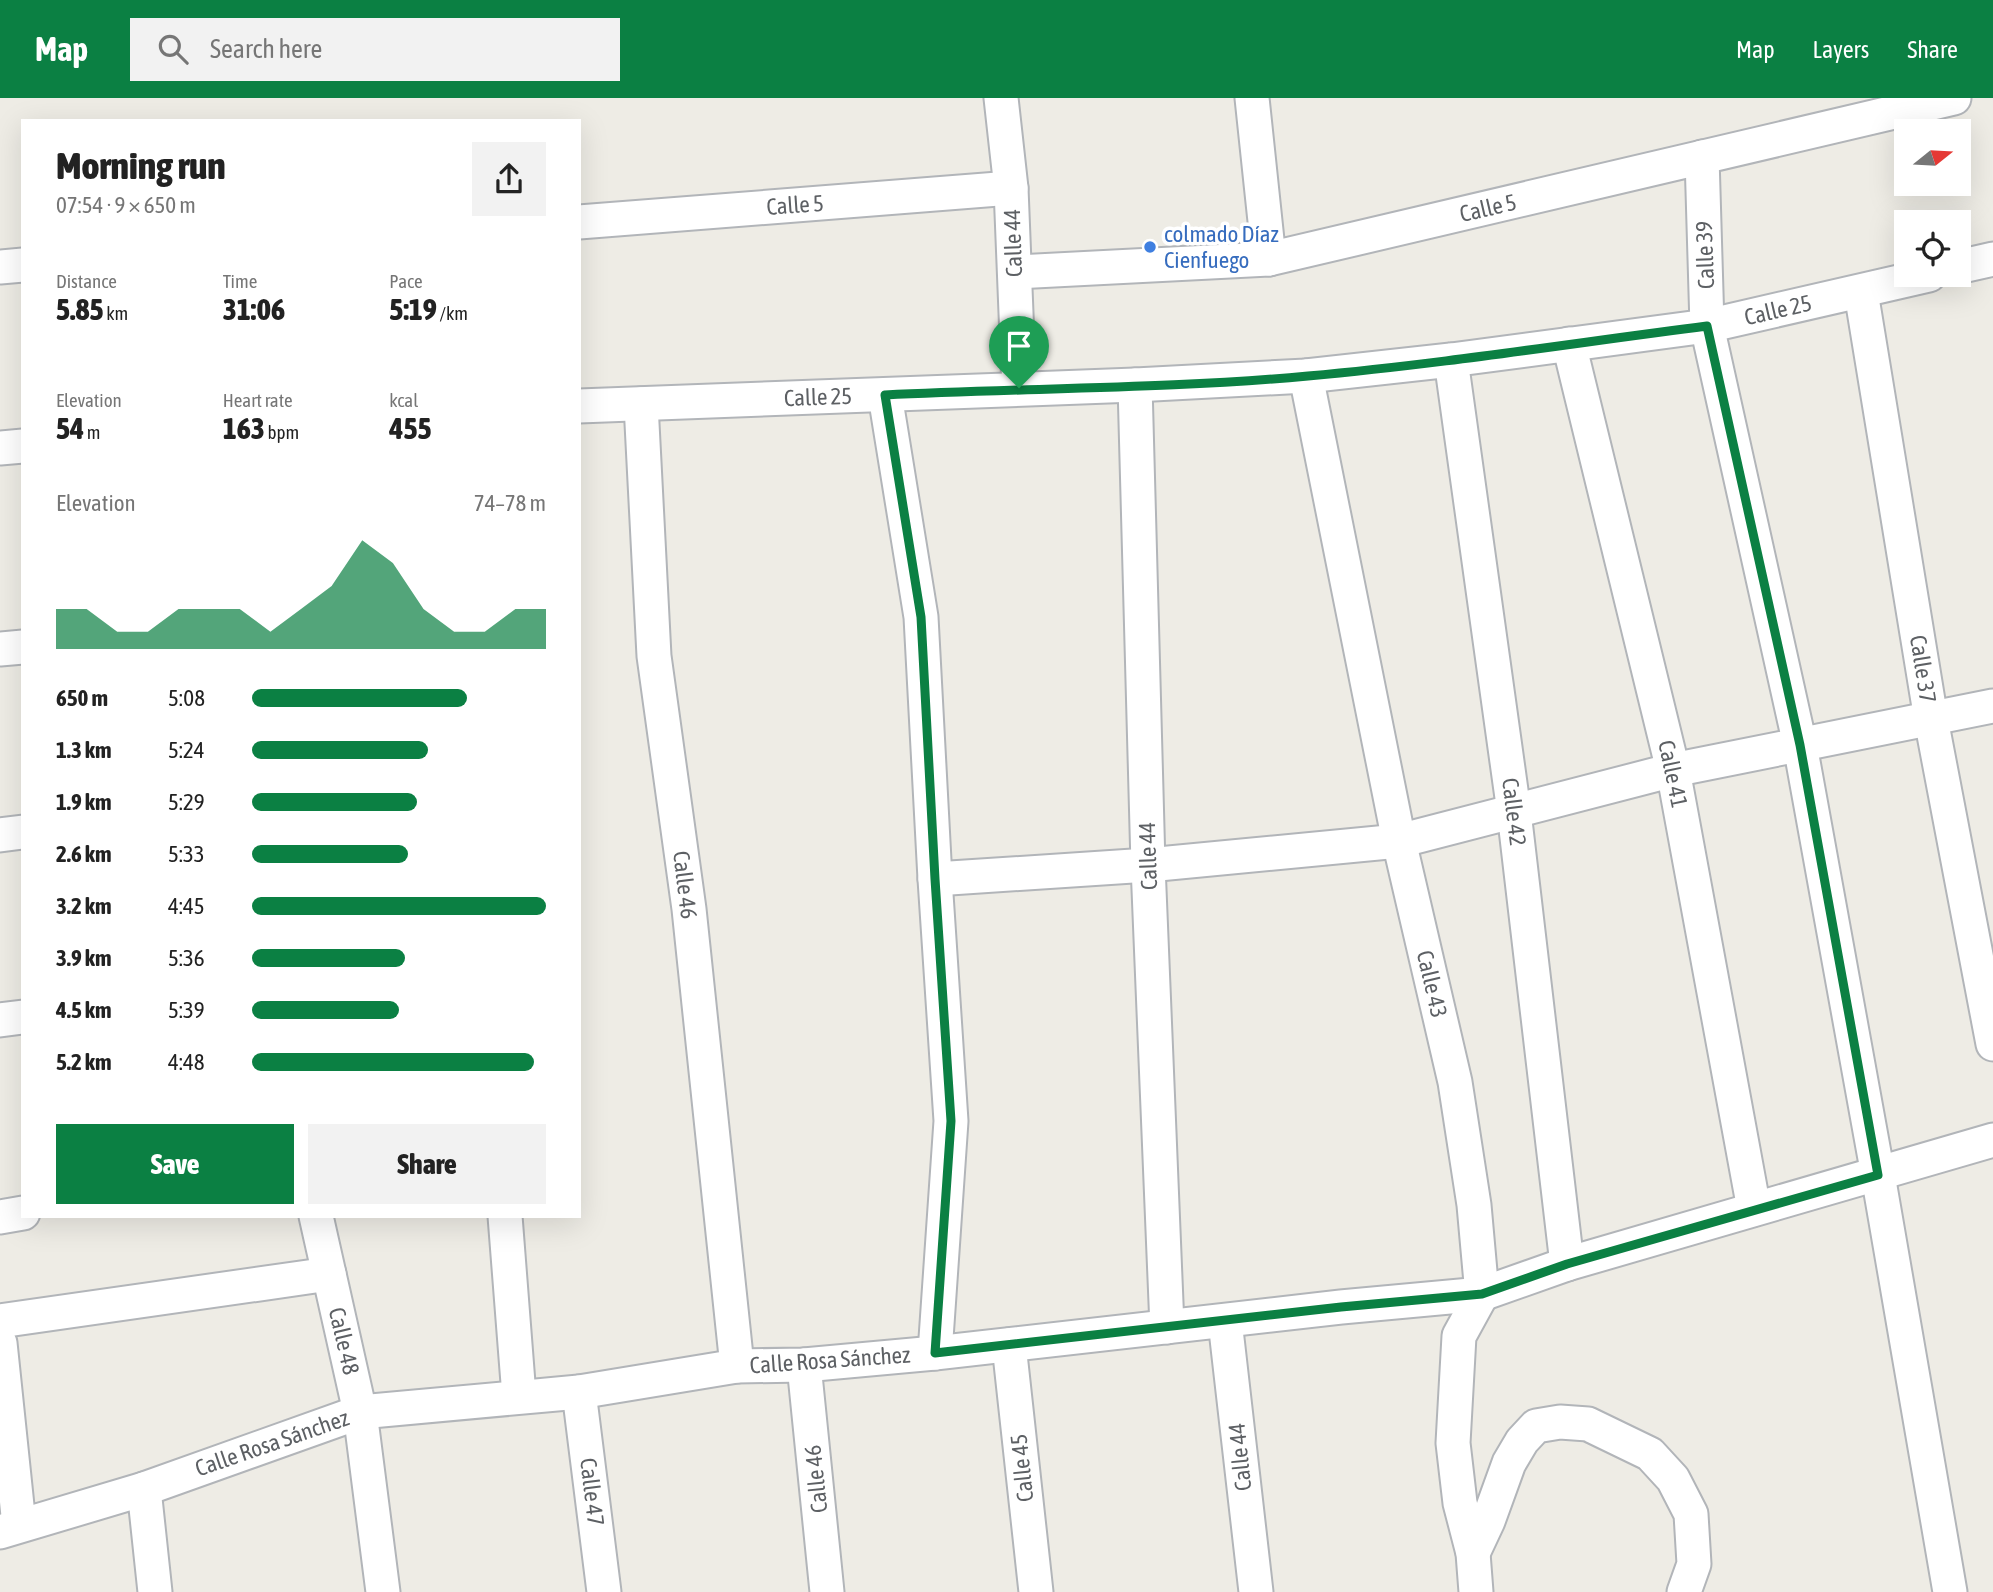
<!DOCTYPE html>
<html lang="en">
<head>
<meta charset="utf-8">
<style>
  :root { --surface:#fff; --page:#f2f2f2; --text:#222; --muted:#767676; --accent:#0b8043 }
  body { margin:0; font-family:"Asap Condensed",sans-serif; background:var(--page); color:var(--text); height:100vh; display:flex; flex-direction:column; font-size:26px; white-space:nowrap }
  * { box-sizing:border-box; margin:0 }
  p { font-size:23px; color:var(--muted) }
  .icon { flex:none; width:38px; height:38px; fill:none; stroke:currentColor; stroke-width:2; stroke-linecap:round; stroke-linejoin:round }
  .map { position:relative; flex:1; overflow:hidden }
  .panel { position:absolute; left:21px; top:21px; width:560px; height:1099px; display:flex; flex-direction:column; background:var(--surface); border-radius:0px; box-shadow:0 7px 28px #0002 }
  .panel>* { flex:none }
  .needle { width:46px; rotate:72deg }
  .buttons { position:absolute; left:1894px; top:21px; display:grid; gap:14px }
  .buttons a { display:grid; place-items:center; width:77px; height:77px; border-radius:0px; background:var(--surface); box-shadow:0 7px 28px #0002; font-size:35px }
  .pin { position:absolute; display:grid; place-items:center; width:60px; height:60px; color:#fff; margin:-72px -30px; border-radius:50% 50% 50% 0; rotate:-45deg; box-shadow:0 0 7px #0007 }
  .pin .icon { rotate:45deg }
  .round { display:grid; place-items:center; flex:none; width:74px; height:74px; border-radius:0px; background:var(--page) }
  .head { display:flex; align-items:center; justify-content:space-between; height:119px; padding:0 35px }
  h1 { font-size:38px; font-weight:800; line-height:52px }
  .figures { display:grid; grid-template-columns:repeat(3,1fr); gap:10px; height:119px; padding:7px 35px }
  .figures div { display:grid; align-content:center }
  .figures b { font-size:30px; font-weight:800 }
  .figures small { font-size:19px; font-weight:400 }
  .figures p { font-size:19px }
  .chart { height:196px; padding:14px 35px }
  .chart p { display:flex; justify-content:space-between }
  .chart svg { width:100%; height:126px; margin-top:7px; fill:var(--accent); opacity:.7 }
  .primary-button { display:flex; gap:14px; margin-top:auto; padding:14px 35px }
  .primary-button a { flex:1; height:80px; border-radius:0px; background:var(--accent); color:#fff; font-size:28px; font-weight:800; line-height:80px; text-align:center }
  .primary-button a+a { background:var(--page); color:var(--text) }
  ul { padding:0 35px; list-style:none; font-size:23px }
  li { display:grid; grid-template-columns:112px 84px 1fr; align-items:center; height:52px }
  li i { height:18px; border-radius:9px; background:var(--accent) }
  header { display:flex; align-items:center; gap:42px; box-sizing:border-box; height:98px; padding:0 35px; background:var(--accent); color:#fff }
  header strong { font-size:33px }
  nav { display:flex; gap:38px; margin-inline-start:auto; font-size:24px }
  .search { width:490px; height:63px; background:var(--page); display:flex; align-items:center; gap:18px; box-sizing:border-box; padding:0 24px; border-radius:0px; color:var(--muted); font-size:26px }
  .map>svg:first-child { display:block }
</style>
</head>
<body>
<header>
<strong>Map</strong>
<div class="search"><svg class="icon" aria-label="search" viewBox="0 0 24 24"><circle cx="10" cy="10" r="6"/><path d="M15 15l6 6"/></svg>Search here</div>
<nav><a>Map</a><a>Layers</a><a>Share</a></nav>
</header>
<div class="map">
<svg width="1993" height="1494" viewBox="0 0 1993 1494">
  <rect width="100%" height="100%" fill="#eeece5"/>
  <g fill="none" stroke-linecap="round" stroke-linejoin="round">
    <defs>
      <g id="street">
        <path d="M1001 0 1011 90 1019 290"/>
        <path d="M1252 0 1269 161"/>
        <path d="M1702 59 1707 228 1800 647 1878 1077 1950 1494"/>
        <path d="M579 124 1011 90"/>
        <path d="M0 169 23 167"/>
        <path d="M1958 169 1993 161"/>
        <path d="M1015 174 1269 161 1954 0"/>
        <path d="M1861 194 1931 621 1993 946"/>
        <path d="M1569 246 1673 672 1754 1111"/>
        <path d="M1451 262 1514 714 1567 1166"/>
        <path d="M1306 278 1399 743 1455 984 1474 1107 1482 1196 1459 1238 1453 1345 1460 1405 1473 1455 1476 1494"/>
        <path d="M1135 287 1148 767 1167 1229"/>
        <path d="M885 297 921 519 935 781 951 1023 935 1255"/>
        <path d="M641 306 654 558 689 811 737 1268"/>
        <path d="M579 308 1135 287 1306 278 1451 262 1707 228 1929 177"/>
        <path d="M0 350 23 348"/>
        <path d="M0 551 23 549"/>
        <path d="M0 737 23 734"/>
        <path d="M935 781 1148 767 1399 743 1673 672 1993 608"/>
        <path d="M0 922 23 919"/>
        <path d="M316 1118 360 1314 383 1494"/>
        <path d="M505 1118 519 1298"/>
        <path d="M0 1119 23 1115"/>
        <path d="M0 1223 329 1176"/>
        <path d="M1225 1223 1256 1494"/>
        <path d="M0 1245 19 1427"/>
        <path d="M1009 1247 1036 1494"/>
        <path d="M804 1267 827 1494"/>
        <path d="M579 1294 604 1494"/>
        <path d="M144 1391 155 1494"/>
        <path d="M0 1434 144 1391 360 1314 579 1294 737 1268 804 1267 935 1255 1341 1209 1482 1196 1567 1166 1993 1042"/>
        <path d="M1473 1455 1488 1423 1509 1365 1522 1343 1536 1328 1560 1324 1588 1326 1650 1356 1673 1381 1691 1416 1694 1466 1684 1494"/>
      </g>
    </defs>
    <use href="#street" stroke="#b2b5b9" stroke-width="37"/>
    <use href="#street" stroke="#fff" stroke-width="33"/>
  </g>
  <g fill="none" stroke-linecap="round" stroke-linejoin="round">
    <defs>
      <path id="route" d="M1707 228 1800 647 1878 1077 1567 1166 1482 1196 1341 1209 935 1255 951 1023 935 781 921 519 885 297C1026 290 1168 291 1308 278 1441 266 1574 245 1707 228Z"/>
    </defs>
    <use href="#route" stroke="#fff" stroke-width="14"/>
    <use href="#route" stroke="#0b8043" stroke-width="9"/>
  </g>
  <circle fill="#3f7fe0" stroke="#fff" stroke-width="2.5" cx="1150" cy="149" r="7"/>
  <g text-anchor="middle" stroke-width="7" stroke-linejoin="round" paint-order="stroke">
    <g font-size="23" fill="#5d6064" stroke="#fff">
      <text transform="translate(795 107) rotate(-4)" y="8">Calle 5</text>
      <text transform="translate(1488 110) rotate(-13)" y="8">Calle 5</text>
      <text transform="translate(1013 145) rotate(-92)" y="8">Calle 44</text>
      <text transform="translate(1705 157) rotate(-92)" y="8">Calle 39</text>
      <text transform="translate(1778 212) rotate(-13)" y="8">Calle 25</text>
      <text transform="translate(818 299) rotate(-2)" y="8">Calle 25</text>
      <text transform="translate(1923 571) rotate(81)" y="8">Calle 37</text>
      <text transform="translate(1673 676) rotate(78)" y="8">Calle 41</text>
      <text transform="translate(1514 714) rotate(83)" y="8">Calle 42</text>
      <text transform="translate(1148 758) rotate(-92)" y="8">Calle 44</text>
      <text transform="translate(685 787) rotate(83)" y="8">Calle 46</text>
      <text transform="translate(1432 886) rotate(77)" y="8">Calle 43</text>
      <text transform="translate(344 1243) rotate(77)" y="8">Calle 48</text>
      <text transform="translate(830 1262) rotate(-4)" y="8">Calle Rosa Sánchez</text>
      <text transform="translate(272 1345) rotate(-19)" y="8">Calle Rosa Sánchez</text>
      <text transform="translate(1240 1359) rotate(-96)" y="8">Calle 44</text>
      <text transform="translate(1022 1370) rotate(-96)" y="8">Calle 45</text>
      <text transform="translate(816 1381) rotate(-96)" y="8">Calle 46</text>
      <text transform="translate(592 1394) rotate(83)" y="8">Calle 47</text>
    </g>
    <g font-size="23" fill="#366cbe" stroke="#fff" text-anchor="start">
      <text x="1164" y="144">colmado Díaz<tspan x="1164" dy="26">Cienfuego</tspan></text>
    </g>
  </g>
</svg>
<div class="buttons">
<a><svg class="needle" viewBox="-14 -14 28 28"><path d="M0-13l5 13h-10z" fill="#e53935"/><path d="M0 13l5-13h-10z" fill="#767676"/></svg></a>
<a><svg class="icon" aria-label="locate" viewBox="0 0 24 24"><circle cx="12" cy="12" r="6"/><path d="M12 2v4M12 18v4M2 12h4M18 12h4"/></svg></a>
</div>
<div class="pin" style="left:1019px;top:290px;background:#1e9e55"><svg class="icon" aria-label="arrive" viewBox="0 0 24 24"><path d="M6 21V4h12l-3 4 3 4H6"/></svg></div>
<section class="panel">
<div class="head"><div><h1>Morning run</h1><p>07:54 · 9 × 650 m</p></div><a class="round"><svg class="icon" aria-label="share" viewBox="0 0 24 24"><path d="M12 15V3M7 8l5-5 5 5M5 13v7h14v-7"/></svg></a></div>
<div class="figures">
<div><p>Distance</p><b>5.85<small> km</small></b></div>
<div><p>Time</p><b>31:06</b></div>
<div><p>Pace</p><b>5:19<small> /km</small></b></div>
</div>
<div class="figures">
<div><p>Elevation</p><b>54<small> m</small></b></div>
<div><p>Heart rate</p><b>163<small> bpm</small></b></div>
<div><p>kcal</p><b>455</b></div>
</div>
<div class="chart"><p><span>Elevation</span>74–78 m</p>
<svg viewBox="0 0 160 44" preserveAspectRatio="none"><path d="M0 44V30L10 30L20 38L30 38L40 30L50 30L60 30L70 38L80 30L90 22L100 6L110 14L120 30L130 38L140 38L150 30L160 30V44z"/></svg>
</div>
<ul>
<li><b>650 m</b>5:08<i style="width:73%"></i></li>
<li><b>1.3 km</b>5:24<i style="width:60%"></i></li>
<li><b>1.9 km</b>5:29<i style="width:56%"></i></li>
<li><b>2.6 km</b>5:33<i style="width:53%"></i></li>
<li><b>3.2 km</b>4:45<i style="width:100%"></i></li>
<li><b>3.9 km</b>5:36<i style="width:52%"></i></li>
<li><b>4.5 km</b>5:39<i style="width:50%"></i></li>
<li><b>5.2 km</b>4:48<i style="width:96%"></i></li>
</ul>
<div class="primary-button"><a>Save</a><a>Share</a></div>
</section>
</div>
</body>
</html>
